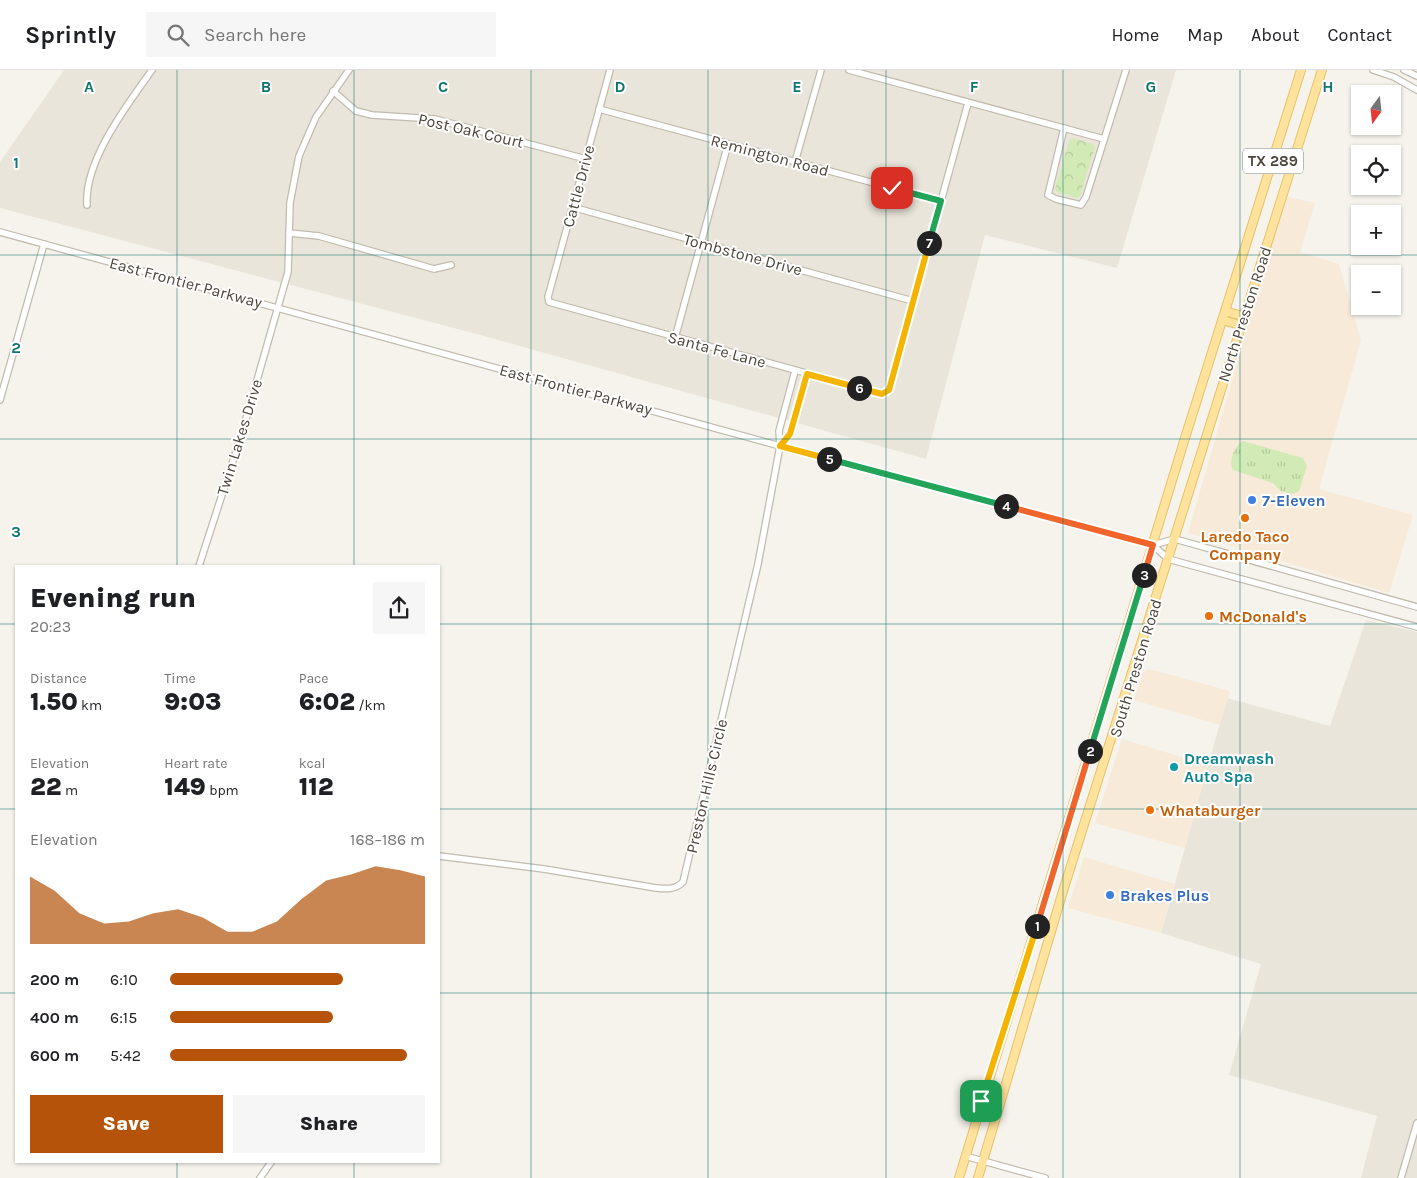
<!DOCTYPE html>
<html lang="en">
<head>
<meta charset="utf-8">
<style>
  :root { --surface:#fff; --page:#f6f6f6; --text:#202124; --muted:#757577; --line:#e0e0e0; --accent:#b45309 }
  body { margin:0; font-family:Karla,sans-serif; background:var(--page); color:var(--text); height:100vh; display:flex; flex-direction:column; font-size:19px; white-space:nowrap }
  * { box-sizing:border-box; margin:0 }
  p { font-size:16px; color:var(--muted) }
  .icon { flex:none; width:28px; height:28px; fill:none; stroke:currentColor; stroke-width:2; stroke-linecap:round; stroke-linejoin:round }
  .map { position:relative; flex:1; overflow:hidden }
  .drawer { position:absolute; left:15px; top:495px; width:425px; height:598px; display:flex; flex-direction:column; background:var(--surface); border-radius:0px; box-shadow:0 1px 4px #0004 }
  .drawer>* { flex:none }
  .needle { width:32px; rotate:195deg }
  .fabs { position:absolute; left:1351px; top:15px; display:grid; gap:10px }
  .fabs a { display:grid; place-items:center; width:50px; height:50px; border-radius:0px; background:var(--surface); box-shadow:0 1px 4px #0004; font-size:25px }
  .pin { position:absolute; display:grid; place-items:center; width:42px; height:42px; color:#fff; margin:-21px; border-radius:10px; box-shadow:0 2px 8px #0006 }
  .km { position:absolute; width:25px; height:25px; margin:-12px; border-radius:50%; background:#222; color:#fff; font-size:14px; line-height:25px; text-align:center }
  .round { display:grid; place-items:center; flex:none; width:52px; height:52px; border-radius:0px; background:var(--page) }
  .headline { display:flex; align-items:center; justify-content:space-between; height:85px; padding:0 15px }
  h1 { font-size:28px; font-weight:800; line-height:38px }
  .metrics { display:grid; grid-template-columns:repeat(3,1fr); gap:8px; height:85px; padding:5px 15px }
  .metrics div { display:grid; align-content:center }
  .metrics b { font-size:25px; font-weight:800 }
  .metrics small { font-size:14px; font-weight:400 }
  .metrics p { font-size:14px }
  .chart { height:140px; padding:10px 15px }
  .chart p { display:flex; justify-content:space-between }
  .chart svg { width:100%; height:90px; margin-top:5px; fill:var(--accent); opacity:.7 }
  .cta { display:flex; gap:10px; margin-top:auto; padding:10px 15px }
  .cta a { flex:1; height:58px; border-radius:0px; background:var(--accent); color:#fff; font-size:20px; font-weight:800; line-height:58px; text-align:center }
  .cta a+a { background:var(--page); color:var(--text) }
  ul { padding:0 15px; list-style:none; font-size:16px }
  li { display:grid; grid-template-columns:80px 60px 1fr; align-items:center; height:38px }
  li i { height:12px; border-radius:6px; background:var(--accent) }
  header { display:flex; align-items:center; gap:30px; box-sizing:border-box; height:70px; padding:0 25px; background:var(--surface); border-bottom:1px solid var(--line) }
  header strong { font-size:24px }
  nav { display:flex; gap:28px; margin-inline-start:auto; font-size:18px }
  .search { width:350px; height:45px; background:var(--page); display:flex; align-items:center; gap:12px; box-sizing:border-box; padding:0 18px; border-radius:0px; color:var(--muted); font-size:19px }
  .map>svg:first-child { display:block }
</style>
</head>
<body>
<header>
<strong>Sprintly</strong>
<div class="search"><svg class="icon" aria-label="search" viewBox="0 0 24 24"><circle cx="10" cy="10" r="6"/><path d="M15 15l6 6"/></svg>Search here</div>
<nav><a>Home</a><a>Map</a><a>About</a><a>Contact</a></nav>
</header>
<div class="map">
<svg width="1417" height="1108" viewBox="0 0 1417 1108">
  <defs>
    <pattern id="grass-tufts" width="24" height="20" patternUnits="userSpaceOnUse" patternTransform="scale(1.25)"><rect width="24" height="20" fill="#d2eab5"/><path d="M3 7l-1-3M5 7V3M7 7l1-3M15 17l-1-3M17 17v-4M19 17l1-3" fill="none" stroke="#b6ca9c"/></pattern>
    <pattern id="park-crowns" width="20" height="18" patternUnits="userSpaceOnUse" patternTransform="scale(1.25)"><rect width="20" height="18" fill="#d2eab5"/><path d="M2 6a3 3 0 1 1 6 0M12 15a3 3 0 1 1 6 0" fill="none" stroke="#b6ca9c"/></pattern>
  </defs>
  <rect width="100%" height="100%" fill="#f6f3ec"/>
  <g fill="#eae5da">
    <path d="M64 0H1176L1117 198 985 165 926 389 484 266 0 138V92Z"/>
    <path d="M1366 550 1417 562V1108H1361L1377 1046 1229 1005 1261 894 1161 863 1227 628 1330 656Z"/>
  </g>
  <g fill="#f7ead8">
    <path d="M1285 126 1315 133 1300 182 1339 194 1361 270 1319 419 1413 445 1389 523 1188 463Z"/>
    <path d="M1149 599 1230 621 1220 655 1134 630 1143 602Z"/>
    <path d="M1122 669 1208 695 1185 778 1095 753Z"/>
    <path d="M1084 787 1175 814 1161 863 1068 838Z"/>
  </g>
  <path fill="url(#grass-tufts)" d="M1243 371 1303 388 1307 396 1299 421 1293 424 1281 421 1273 413 1233 400C1228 392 1234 376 1243 371Z"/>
  <path fill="url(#park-crowns)" d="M1072 68 1093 74 1095 77 1080 126 1077 128 1057 122 1055 119 1069 71Z"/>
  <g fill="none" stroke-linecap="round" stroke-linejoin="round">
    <defs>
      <g id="minor">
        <path d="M610 0 548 227 549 232 882 324 889 320 968 33"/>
        <path d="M849 0 1104 69"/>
        <path d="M1373 0 1394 7 1417 20"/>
        <path d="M1404 0 1417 6"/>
        <path d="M333 21 356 41 372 45 435 49 586 89"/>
        <path d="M599 39 941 131"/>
        <path d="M1064 58 1048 125 1056 129 1081 135 1086 127 1126 0"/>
        <path d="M795 92 821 0"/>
        <path d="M87 135C84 91 127 35 152 0"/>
        <path d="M572 137 913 231"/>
        <path d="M0 162 780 376 1153 475 1168 489 1417 557"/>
        <path d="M289 163 319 166 434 199 451 195"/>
        <path d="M675 268 728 74"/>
        <path d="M0 330 44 174"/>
        <path d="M780 376 790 364 807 304"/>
        <path d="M1153 475 1175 469 1417 537"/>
        <path d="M199 496 241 366 288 202 290 133 299 86 316 47 349 0"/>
        <path d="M439 786 544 799 656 818C666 819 675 820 683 812L758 494 780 376 779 361 795 301"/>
        <path d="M965 1086 1045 1108"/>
        <path d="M260 1108 272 1091"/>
        <path d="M1401 1108 1417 1053"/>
      </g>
      <g id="major">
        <path d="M1225 241 1242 246"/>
        <path d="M1222 250 1240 255"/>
        <path d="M959 1108 1185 368 1301 0"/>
        <path d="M978 1108 1063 821 1322 0"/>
      </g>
    </defs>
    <use href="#minor" stroke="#c2bbae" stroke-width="8"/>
    <use href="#major" stroke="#e6c16a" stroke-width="10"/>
    <use href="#minor" stroke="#fff" stroke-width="5.5"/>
    <use href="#major" stroke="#ffe39c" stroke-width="8"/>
  </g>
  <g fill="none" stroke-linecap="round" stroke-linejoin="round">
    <defs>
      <path id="split-1" d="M981 1031 1037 856"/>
      <path id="split-2" d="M1037 856 1090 681"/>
      <path id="split-3" d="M1090 681 1144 505"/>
      <path id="split-4" d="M1006 436 1153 475 1144 505"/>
      <path id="split-5" d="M829 389 1006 436"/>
      <path id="split-6" d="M829 389 780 376 790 364 807 304 859 318"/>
      <path id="split-7" d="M859 318 882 324 889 320 929 173"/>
      <path id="split-8" d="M892 118 941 131 929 173"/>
    </defs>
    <use href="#split-1" stroke="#fff" stroke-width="10"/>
    <use href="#split-2" stroke="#fff" stroke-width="10"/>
    <use href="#split-3" stroke="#fff" stroke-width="10"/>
    <use href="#split-4" stroke="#fff" stroke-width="10"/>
    <use href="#split-5" stroke="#fff" stroke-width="10"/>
    <use href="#split-6" stroke="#fff" stroke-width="10"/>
    <use href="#split-7" stroke="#fff" stroke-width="10"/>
    <use href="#split-8" stroke="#fff" stroke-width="10"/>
    <use href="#split-1" stroke="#f5b400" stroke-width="6"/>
    <use href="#split-2" stroke="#f0652b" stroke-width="6"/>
    <use href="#split-3" stroke="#22a559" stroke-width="6"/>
    <use href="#split-4" stroke="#f0652b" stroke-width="6"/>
    <use href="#split-5" stroke="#22a559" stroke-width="6"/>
    <use href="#split-6" stroke="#f5b400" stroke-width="6"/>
    <use href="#split-7" stroke="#f5b400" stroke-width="6"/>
    <use href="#split-8" stroke="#22a559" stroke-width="6"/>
  </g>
  <path fill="none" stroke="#0f766e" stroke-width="1" stroke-opacity="0.55" d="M177 0V496M354 0V496M531 0V1108M708 0V1108M886 0V1108M1063 0V1108M1240 0V1108M0 185H1417M0 369H1417M0 554H16M439 554H1417M0 739H16M439 739H1417M0 923H16M439 923H1417M177 1091V1108M354 1091V1108"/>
  <g fill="#3f7fe0" stroke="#fff" stroke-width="2">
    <circle cx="1252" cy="430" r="5"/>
    <circle cx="1110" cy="825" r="5"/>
  </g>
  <g fill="#e8710a" stroke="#fff" stroke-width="2">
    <circle cx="1245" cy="448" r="5"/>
    <circle cx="1209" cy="546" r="5"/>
    <circle cx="1150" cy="740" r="5"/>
  </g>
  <circle fill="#0f9aa8" stroke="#fff" stroke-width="2" cx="1174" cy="697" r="5"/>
  <g text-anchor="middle" stroke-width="4" stroke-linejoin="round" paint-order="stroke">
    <rect fill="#fff" stroke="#817c74" stroke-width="1" x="1243" y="78.5" width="60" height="25" rx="4"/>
    <g font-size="15" font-weight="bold" fill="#4b4439">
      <text x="1273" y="96">TX 289</text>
    </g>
    <g font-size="16" fill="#4b4439" stroke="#fff">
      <text transform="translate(471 60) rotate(13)" y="6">Post Oak Court</text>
      <text transform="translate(770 85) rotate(15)" y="6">Remington Road</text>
      <text transform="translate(578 116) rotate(-75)" y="6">Cattle Drive</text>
      <text transform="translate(743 184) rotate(15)" y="6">Tombstone Drive</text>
      <text transform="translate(186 212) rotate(15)" y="6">East Frontier Parkway</text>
      <text transform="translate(1244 244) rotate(-72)" y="6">North Preston Road</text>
      <text transform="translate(717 279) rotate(15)" y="6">Santa Fe Lane</text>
      <text transform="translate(576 319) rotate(15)" y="6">East Frontier Parkway</text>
      <text transform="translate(239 367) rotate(-73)" y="6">Twin Lakes Drive</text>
      <text transform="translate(1135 598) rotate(-73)" y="6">South Preston Road</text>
      <text transform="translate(706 716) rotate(-77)" y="6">Preston Hills Circle</text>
    </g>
    <g font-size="16" font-weight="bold" fill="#366cbe" stroke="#fff" text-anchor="start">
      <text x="1262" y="436">7-Eleven</text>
      <text x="1120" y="831">Brakes Plus</text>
    </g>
    <g font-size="16" font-weight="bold" fill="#c56008" stroke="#fff" text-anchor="start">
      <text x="1245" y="472" text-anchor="middle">Laredo Taco<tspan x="1245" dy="18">Company</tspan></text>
      <text x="1219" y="552">McDonald's</text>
      <text x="1160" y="746">Whataburger</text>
    </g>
    <g font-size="16" font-weight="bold" fill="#0d838f" stroke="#fff" text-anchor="start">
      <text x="1184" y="694">Dreamwash<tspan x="1184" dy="18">Auto Spa</tspan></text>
    </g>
  </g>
  <g font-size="16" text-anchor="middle" font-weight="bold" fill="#0f766e" stroke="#fff" stroke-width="4" stroke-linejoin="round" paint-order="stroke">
    <text x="89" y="22">A</text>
    <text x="266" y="22">B</text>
    <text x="443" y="22">C</text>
    <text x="620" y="22">D</text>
    <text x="797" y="22">E</text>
    <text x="974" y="22">F</text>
    <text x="1151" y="22">G</text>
    <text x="1328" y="22">H</text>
    <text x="16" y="98">1</text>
    <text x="16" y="283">2</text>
    <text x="16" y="467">3</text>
  </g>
</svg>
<div class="fabs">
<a><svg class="needle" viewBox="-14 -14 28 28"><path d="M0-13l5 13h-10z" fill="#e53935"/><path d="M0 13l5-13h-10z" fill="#757577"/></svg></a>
<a><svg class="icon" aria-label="locate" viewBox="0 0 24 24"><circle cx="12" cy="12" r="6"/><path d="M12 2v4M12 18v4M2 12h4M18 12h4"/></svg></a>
<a>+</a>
<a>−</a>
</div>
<div class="pin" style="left:981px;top:1031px;background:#1e9e55"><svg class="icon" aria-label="arrive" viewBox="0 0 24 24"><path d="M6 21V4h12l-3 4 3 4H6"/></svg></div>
<div class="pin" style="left:892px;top:118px;background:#d93025"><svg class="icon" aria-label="check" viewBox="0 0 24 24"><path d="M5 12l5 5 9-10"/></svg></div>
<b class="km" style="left:1037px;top:856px">1</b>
<b class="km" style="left:1090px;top:681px">2</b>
<b class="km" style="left:1144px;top:505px">3</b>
<b class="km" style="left:1006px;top:436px">4</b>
<b class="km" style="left:829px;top:389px">5</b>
<b class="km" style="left:859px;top:318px">6</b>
<b class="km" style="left:929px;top:173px">7</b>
<section class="drawer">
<div class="headline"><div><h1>Evening run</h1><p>20:23</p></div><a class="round"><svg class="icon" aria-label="share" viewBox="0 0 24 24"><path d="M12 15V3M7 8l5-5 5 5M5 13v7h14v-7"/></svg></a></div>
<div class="metrics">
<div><p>Distance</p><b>1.50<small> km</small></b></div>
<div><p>Time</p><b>9:03</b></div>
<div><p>Pace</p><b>6:02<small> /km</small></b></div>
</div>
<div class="metrics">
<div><p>Elevation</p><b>22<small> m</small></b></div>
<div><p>Heart rate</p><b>149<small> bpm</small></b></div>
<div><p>kcal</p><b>112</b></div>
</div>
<div class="chart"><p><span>Elevation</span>168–186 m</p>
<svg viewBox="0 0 160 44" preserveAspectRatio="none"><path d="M0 44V11L10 18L20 29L30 34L40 33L50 29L60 27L70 31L80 38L90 38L100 33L110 22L120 13L130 10L140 6L150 8L160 11V44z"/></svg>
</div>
<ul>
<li><b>200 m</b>6:10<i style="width:68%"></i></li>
<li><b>400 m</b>6:15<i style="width:64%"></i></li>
<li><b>600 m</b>5:42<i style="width:93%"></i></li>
</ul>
<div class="cta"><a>Save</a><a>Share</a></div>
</section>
</div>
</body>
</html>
